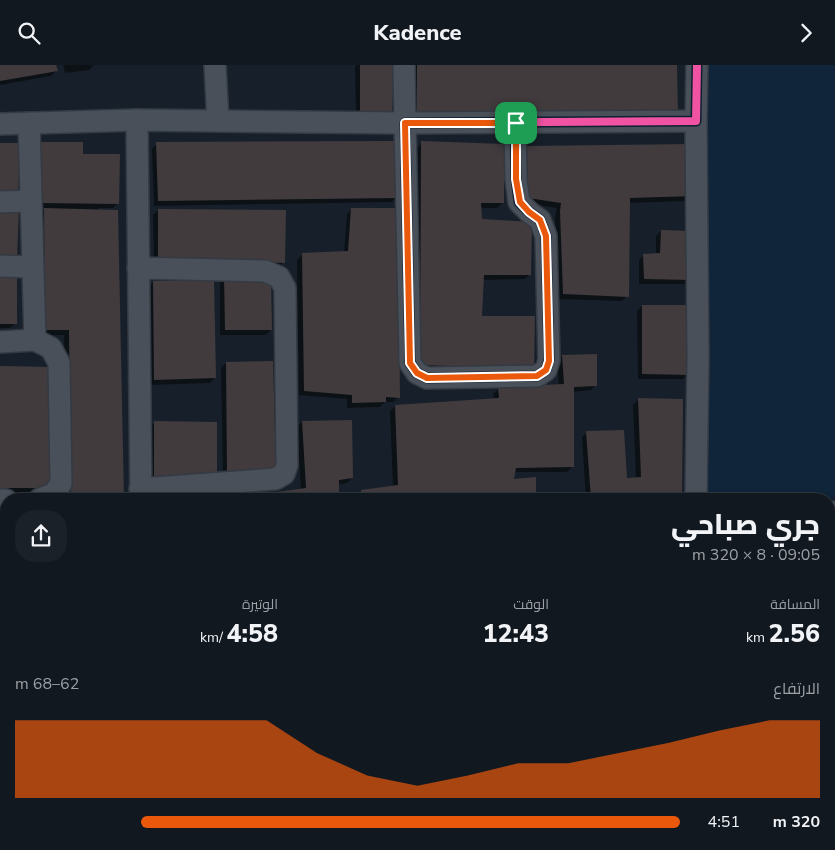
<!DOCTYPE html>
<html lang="ar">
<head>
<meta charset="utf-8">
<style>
  :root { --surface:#111820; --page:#1a2129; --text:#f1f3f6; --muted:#9ca0a5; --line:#30373e; --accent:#ea580c }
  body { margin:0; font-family:"Nunito Sans",Cairo,sans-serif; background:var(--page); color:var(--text); direction:rtl; height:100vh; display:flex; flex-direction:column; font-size:19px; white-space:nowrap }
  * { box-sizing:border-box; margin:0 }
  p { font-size:16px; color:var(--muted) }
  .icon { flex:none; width:28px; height:28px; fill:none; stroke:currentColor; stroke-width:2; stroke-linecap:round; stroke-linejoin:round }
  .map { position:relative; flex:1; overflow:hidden; direction:ltr }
  .panel { position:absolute; left:0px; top:428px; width:835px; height:358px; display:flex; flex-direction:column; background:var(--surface); border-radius:20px 20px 0 0; box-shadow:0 1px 4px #0004,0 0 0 1px var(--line); direction:rtl }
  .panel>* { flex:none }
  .pin { position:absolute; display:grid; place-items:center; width:42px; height:42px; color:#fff; margin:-21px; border-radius:10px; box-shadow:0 2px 8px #0006 }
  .round { display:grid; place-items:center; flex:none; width:52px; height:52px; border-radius:20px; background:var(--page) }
  .overview { display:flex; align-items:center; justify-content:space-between; height:85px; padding:0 15px }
  h1 { font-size:28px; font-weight:800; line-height:38px }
  .metrics { display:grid; grid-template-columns:repeat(3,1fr); gap:8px; height:85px; padding:5px 15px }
  .metrics div { display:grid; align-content:center }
  .metrics b { font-size:25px; font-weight:800 }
  .metrics small { font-size:14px; font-weight:400 }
  .metrics p { font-size:14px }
  .chart { height:140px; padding:10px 15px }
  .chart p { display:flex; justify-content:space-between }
  .chart svg { width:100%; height:90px; margin-top:5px; fill:var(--accent); opacity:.7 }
  ul { padding:0 15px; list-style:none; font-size:16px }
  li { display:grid; grid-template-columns:80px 60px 1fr; align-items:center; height:38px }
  li i { height:12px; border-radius:6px; background:var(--accent) }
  header { display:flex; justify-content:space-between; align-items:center; height:65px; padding:0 15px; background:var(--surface); font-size:22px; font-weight:800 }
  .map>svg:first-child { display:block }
</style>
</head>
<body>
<header><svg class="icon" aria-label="forward" viewBox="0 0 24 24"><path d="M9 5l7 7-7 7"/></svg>Kadence<svg class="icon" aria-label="search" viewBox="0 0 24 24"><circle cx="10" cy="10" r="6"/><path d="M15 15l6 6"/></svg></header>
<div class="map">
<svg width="835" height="785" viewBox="0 0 835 785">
  <rect width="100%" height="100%" fill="#17202a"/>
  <path fill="#10243a" d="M708 0H835V431L828 434H705Z"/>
  <g fill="#0007">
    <path d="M0 0H55L56 6 51 11 0 20Z"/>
    <path d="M63 0H94L89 5 65 8Z"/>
    <path d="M357 0H393L390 49 356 52 355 1Z"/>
    <path d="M412 0H676L413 57Z"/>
    <path d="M422 78 502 138 497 143H480L481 155 530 209 525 214 482 215 481 252 533 304 415 305 417 83Z"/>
    <path d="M157 79 397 132 392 137 154 141 152 84Z"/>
    <path d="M692 80 687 136 629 138 627 231 622 236 558 234 555 152 557 143 524 138 522 87 527 82Z"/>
    <path d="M82 90 118 138 113 143H98V146L122 434H66L64 270H41L40 149 46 143H33Z"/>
    <path d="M352 144 398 332 393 337H385L380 342 347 343V334L299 330 297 195 302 190 344 188 347 149Z"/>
    <path d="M158 145 284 197 278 202 154 197 153 150Z"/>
    <path d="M661 166 689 214 684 219H639V195L644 190 656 189V171Z"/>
    <path d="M0 208 16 258 10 263H0Z"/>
    <path d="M225 212 271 265 266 270H220V217Z"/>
    <path d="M153 217 215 313 210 318 149 320 148 223Z"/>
    <path d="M642 241 688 309 683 314H638L637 246Z"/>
    <path d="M562 291 596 320 591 325 572 327V402L567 407H514L512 416 535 434H357V431L362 426 393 422 390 346 395 341 494 334 493 329 498 324 559 321 557 296Z"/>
    <path d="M226 298 269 411H223L221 303Z"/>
    <path d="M0 303 44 428H0Z"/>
    <path d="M638 335 681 434H586L582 372 587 367 626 414H636L633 340Z"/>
    <path d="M155 357 211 419 149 423 150 363Z"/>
    <path d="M302 357 352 413 347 418 301 425 297 362Z"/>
    <rect x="0" y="517" width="6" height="71"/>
    <path d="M835 546V581L829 566V548Z"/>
    <rect x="0" y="624" width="6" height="115"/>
    <path d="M835 650V722L829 724V653Z"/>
    <path d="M0 766H6V779H54L0 785Z"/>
    <path d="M70 779H132V783L131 785H70Z"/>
    <path d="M155 779H240V785H153Z"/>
    <rect x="257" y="779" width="63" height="6"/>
    <path d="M656 779H685L668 785Z"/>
  </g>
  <g fill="#413b3e">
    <path d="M0 0H56L58 6 0 16Z"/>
    <path d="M360 0H394L392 50 360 47Z"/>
    <path d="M417 0H677L678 53 417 52Z"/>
    <path d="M398 76V133L158 136 156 77Z"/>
    <path d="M421 76 504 79V138H481L482 154 532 157 531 210H484L482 251H535L534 304 420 300Z"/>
    <path d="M37 77H83V89H120L119 139 38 138Z"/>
    <path d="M0 78H20L18 131H0Z"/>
    <path d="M693 79 694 131 630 133 629 232 563 229 560 146 561 138 528 133 527 81Z"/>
    <path d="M19 140 17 195H0V141Z"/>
    <path d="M44 143 118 145 124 434H71L69 265H45Z"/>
    <path d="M351 143H398L400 333 386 332V337L352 338V330L304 326 302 188 348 186Z"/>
    <path d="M158 144 286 145 285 198 158 193Z"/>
    <path d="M661 165 689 166 691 215 644 214 643 189 660 188Z"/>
    <rect x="0" y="207" width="17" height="52"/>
    <path d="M224 211 271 214 272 265H225Z"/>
    <path d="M153 216H214L216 313 154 315Z"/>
    <path d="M642 240H690V310L642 309Z"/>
    <path d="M597 289V321L574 322V402L516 403 514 414 536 412V434H362L361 425 398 420 395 340 499 333 498 322 564 319 562 290Z"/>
    <path d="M273 296 276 406H227L226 297Z"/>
    <path d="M0 301 51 302V423H0Z"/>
    <path d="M638 333 683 334 682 434H591L586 366 624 365 627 413 641 412Z"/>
    <path d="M352 355 353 413 339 415V434H232V433L306 423 302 356Z"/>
    <path d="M154 356 217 357V414L154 418Z"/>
    <path d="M0 449H5L6 507H0Z"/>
    <path d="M835 488V523L829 526V490Z"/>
    <rect x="0" y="516" width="6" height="67"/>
    <path d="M835 544V565L829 550V547Z"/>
    <rect x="0" y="623" width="6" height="111"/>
    <path d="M835 649V719L829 722V651Z"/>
    <path d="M0 765H6V779H55V785H0Z"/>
    <path d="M75 779H134V784L75 782Z"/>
    <path d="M157 779H241V785H158Z"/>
    <rect x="262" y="779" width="59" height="6"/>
    <path d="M526 779H545L548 785H510Z"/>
    <path d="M793 779H815L817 785H778Z"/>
  </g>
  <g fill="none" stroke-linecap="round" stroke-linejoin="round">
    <defs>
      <g id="minor">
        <path d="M137 55 141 434"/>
        <path d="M218 56 405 58 404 0"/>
        <path d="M29 58 35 275"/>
        <path d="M515 58 516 114 519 137 529 147 540 155 546 171 549 295 546 305 537 311 427 313 417 308 410 298 405 58 696 56 697 0"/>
        <path d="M0 59 137 55 218 56 215 0"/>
        <path d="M0 137 31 136"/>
        <path d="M0 201 33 202"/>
        <path d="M138 203 265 206 279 212 285 223 287 400 284 409 275 414 140 424"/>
        <path d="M0 277 35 275 51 283 59 298 61 419 53 429 40 434"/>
        <path d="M696 434 698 292 696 56"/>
        <path d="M0 435H6"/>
        <path d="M829 449 835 447"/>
        <path d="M829 535 835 532"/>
        <path d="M829 585 835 598"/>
        <path d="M0 597H6"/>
        <path d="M829 630 835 628"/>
        <path d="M829 743 835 740"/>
        <path d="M0 746H6"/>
        <path d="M829 772 834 785"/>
        <path d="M145 779 146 785"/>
        <path d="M250 779V785"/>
        <path d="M658 779 663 785"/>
        <path d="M62 785V779"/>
        <path d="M448 785 462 779"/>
        <path d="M722 785 738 779"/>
      </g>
    </defs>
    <use href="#minor" stroke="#343a43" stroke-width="24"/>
    <use href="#minor" stroke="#495059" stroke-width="21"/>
    <defs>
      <path id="cycleway" d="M515 58 516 114 519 137 529 147 540 155 546 171 549 295 546 305 537 311 427 313 417 308 410 298 405 58 696 56 697 0"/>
    </defs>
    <use href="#cycleway" stroke="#0f2032" stroke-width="11"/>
    <use href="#cycleway" stroke="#f153a3" stroke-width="8"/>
  </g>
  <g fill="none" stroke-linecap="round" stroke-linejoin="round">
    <defs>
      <path id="route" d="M405 58H516V114L520 137 529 147 540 155 546 171 549 296 546 305 537 311 427 313 417 308 410 298Z"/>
    </defs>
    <use href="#route" stroke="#fff" stroke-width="10"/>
    <use href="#route" stroke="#ea580c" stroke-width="6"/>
  </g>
</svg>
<div class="pin" style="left:516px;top:58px;background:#1e9e55"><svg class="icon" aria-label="arrive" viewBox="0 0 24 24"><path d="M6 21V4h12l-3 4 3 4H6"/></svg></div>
<section class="panel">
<div class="overview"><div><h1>جري صباحي</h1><p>09:05 · 8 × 320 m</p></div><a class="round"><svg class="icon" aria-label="share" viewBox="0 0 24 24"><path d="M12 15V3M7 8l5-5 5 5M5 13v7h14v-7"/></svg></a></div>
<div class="metrics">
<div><p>المسافة</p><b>2.56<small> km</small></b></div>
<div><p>الوقت</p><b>12:43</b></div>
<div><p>الوتيرة</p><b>4:58<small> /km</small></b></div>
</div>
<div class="chart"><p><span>الارتفاع</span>62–68 m</p>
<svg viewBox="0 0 160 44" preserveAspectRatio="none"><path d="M0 44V6L10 6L20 6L30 6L40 6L50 6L60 22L70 33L80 38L90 33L100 27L110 27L120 22L130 17L140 11L150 6L160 6V44z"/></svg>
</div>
<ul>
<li><b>320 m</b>4:51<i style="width:81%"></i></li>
</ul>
</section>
</div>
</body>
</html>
